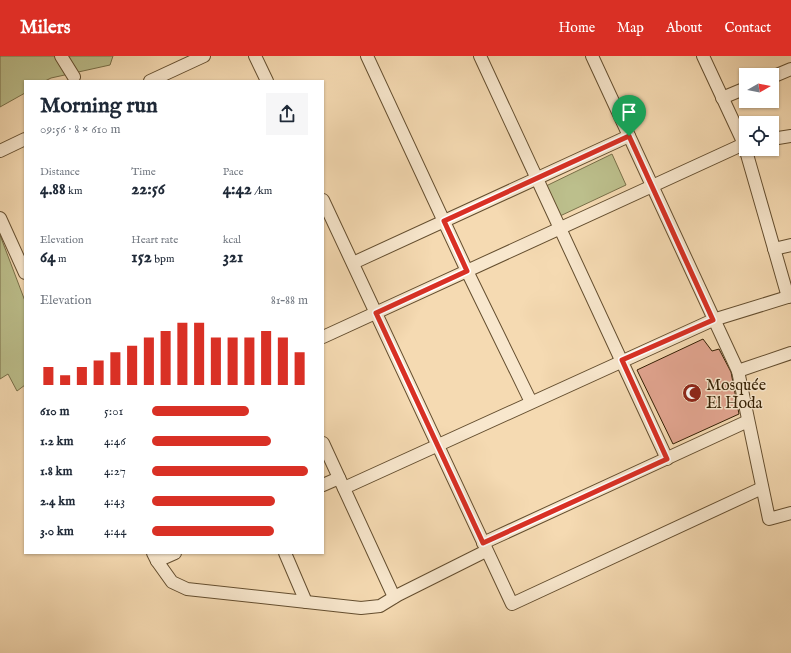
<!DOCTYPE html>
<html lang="en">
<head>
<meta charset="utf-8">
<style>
  :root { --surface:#fff; --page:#f6f6f7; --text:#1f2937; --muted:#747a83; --accent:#d93025 }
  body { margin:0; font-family:"IM FELL English",serif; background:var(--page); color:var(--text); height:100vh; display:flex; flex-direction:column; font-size:15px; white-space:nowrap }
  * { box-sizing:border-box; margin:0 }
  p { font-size:13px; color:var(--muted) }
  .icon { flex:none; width:22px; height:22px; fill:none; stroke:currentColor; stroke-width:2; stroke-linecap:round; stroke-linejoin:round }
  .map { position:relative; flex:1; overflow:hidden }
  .drawer { position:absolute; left:24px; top:24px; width:300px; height:474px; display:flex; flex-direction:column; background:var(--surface); border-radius:0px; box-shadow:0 1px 3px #0004 }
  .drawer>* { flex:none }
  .needle { width:26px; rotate:81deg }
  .controls { position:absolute; left:739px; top:12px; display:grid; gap:8px }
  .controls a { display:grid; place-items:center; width:40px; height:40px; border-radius:0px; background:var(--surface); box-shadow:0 1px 3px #0004; font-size:20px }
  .pin { position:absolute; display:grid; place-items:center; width:34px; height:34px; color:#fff; margin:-41px -17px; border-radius:50% 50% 50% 0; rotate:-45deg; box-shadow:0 0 4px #0007 }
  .pin .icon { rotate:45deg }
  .round { display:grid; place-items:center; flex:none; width:42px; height:42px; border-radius:0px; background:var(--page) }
  .summary { display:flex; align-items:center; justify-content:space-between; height:68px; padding:0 16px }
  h1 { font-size:22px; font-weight:700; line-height:30px }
  .figures { display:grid; grid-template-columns:repeat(3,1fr); gap:6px; height:68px; padding:4px 16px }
  .figures div { display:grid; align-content:center }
  .figures b { font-size:17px; font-weight:700 }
  .figures small { font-size:11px; font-weight:400 }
  .figures p { font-size:11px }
  .chart { height:112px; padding:8px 16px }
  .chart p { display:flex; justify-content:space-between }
  .chart svg { width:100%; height:72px; margin-top:4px; stroke:var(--accent); stroke-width:6 }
  ul { padding:0 16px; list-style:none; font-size:13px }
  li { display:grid; grid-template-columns:64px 48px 1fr; align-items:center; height:30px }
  li i { height:10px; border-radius:5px; background:var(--accent) }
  header { display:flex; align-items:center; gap:24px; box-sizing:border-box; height:56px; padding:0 20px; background:var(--accent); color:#fff }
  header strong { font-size:19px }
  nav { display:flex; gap:22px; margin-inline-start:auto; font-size:14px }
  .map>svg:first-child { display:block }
</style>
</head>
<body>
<header>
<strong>Milers</strong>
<nav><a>Home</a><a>Map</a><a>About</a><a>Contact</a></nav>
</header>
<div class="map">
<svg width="791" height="597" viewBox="0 0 791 597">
  <rect width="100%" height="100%" fill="#f5dab2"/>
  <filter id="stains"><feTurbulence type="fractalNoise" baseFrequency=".005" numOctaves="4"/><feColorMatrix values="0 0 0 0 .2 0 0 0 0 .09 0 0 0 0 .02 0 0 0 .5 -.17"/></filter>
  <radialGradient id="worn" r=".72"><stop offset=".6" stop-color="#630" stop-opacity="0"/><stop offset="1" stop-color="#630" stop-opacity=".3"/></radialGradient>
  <g fill="#bcbf8c" stroke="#786f48">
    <path d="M0 0H113L110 9 51 22 45 25H25V37L0 51Z"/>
    <path d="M612 98 626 129 560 160 546 130Z"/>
    <path d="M0 179 25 245V329L17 335 8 318 0 323Z"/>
  </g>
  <path fill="#e1a48f" stroke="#341f03" d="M703 283 712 295 719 293 731 316 739 358 673 388 637 314Z"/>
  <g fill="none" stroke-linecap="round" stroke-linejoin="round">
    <defs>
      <g id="street">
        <path d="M61 0 74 21"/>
        <path d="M255 0 267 25"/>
        <path d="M367 0 467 215 531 346"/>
        <path d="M480 0 667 403"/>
        <path d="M592 0 738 315 769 463 791 457"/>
        <path d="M703 0 744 88 788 241"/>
        <path d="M772 21 791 13"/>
        <path d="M150 25 204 0"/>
        <path d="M722 42 746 32"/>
        <path d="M772 83 791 80"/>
        <path d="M0 95 25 83"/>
        <path d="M323 144 512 548 762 432"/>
        <path d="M0 162 25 217"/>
        <path d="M774 193 791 189"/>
        <path d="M353 207 629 80"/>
        <path d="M323 281 746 87"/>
        <path d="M738 315 791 297"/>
        <path d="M323 387 394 541"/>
        <path d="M323 429 339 422"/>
        <path d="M344 432 713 264 791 240"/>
        <path d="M483 487 748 365"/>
        <path d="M153 497 157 505 172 526 187 533 361 552 380 550 398 539 486 495"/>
        <path d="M285 497 306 546"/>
        <path d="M157 505 175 497"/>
      </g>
    </defs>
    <use href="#street" stroke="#644e2f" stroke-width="14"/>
    <use href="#street" stroke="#f8e7cd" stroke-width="12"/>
  </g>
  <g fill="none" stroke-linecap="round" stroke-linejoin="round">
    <defs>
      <path id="route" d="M629 80 713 264 622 304 667 403 483 487 376 257 467 215 444 165Z"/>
    </defs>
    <use href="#route" stroke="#fff" stroke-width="8"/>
    <use href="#route" stroke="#d93025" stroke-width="5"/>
  </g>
  <defs>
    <symbol id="mosque-disc" viewBox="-11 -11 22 22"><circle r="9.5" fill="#8f2418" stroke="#f8e7cd"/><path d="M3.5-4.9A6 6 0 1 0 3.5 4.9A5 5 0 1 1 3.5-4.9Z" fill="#fff"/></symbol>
  </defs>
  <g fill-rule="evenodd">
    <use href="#mosque-disc" x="681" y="326" width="22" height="22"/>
  </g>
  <g text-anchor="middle" stroke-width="3" stroke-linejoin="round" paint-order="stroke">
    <g font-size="16" fill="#341f03" stroke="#f8e7cd" text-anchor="start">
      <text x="706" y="334">Mosquée<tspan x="706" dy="18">El Hoda</tspan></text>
    </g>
  </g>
  <rect width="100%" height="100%" filter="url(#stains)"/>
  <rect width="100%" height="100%" fill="url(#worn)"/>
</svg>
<div class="controls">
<a><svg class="needle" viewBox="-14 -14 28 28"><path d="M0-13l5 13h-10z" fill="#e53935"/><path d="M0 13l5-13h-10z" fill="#747a83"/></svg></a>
<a><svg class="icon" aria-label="locate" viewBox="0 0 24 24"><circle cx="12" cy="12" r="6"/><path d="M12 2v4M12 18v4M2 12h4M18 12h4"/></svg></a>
</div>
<div class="pin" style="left:629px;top:80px;background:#1e9e55"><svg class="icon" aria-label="arrive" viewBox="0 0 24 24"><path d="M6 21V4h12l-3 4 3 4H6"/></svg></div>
<section class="drawer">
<div class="summary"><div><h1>Morning run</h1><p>09:56 · 8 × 610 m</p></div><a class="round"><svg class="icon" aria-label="share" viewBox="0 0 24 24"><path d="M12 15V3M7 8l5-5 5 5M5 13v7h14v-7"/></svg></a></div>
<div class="figures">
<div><p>Distance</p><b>4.88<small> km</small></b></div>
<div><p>Time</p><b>22:56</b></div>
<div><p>Pace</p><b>4:42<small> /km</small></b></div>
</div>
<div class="figures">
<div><p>Elevation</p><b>64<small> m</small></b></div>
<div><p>Heart rate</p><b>152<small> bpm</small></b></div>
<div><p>kcal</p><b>321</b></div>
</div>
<div class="chart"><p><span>Elevation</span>81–88 m</p>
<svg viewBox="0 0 160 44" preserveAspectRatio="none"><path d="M5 44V33M15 44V38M25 44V33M35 44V29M45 44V24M55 44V20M65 44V15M75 44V11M85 44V6M95 44V6M105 44V15M115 44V15M125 44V15M135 44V11M145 44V15M155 44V24"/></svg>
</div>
<ul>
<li><b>610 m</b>5:01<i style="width:62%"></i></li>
<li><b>1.2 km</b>4:46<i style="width:76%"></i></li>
<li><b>1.8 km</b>4:27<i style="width:100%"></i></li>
<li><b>2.4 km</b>4:43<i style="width:79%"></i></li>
<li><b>3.0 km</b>4:44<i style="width:78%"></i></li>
</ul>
</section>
</div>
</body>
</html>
